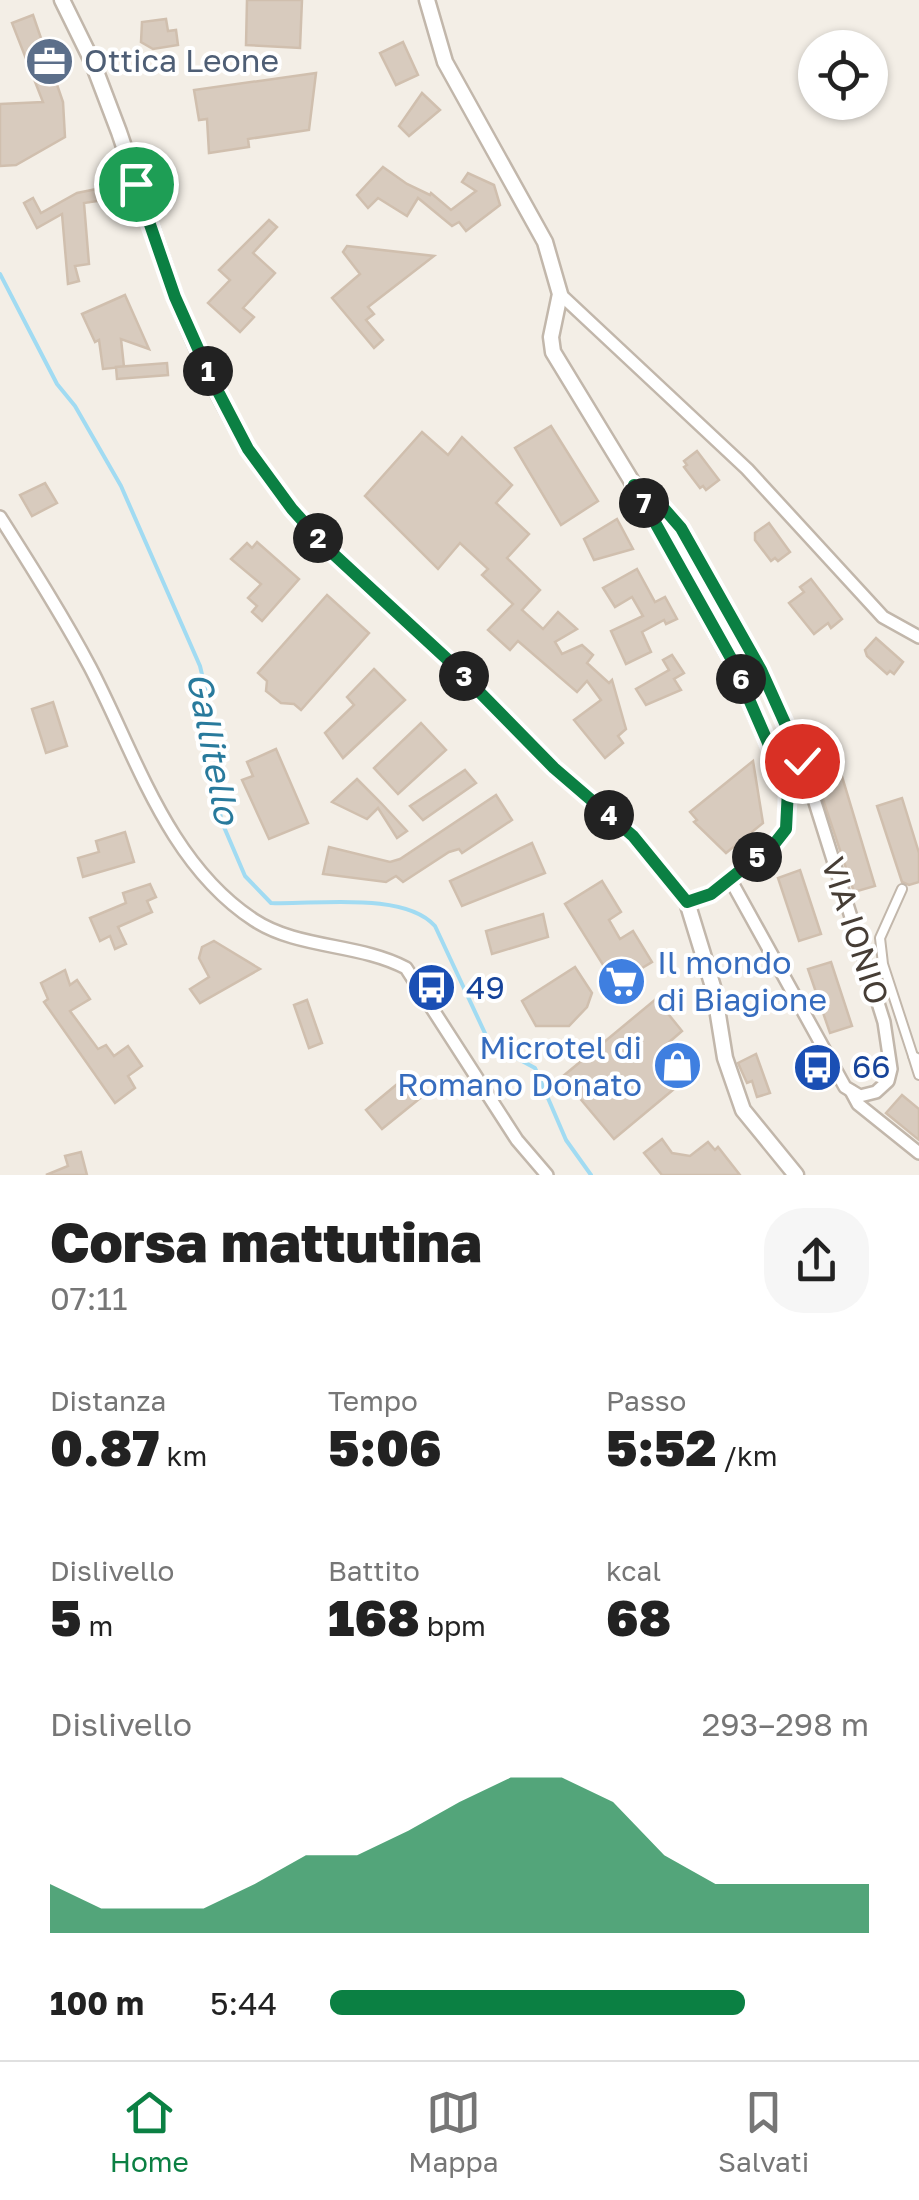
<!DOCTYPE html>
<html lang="it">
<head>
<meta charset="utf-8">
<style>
  :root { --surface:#fff; --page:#f6f6f6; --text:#222; --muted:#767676; --line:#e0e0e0; --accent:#0b8043 }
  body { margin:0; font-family:"Golos Text",sans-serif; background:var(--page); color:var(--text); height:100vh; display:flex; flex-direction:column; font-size:38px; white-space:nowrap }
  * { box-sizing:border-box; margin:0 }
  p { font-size:32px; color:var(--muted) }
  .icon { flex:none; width:55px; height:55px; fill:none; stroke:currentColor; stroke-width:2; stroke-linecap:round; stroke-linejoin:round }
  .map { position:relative; height:1175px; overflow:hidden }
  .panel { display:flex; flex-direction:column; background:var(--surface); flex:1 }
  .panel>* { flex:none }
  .fabs { position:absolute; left:798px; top:30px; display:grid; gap:20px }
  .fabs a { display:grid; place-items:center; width:90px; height:90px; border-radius:50%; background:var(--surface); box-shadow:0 2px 8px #0004; font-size:50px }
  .pin { position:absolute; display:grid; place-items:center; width:85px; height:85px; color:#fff; margin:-42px; border:5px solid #fff; border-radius:50%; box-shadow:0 2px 10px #0007 }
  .km { position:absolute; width:50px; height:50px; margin:-25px; border-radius:50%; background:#222; color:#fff; font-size:28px; line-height:50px; text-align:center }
  .round { display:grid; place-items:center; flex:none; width:105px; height:105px; border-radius:40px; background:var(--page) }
  .head { display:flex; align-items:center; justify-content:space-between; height:170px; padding:0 50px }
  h1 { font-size:55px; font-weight:800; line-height:75px }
  .figures { display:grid; grid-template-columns:repeat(3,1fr); gap:15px; height:170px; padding:10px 50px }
  .figures div { display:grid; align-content:center }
  .figures b { font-size:50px; font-weight:800 }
  .figures small { font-size:28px; font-weight:400 }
  .figures p { font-size:28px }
  .chart { height:280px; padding:20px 50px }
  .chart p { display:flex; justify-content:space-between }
  .chart svg { width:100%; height:180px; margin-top:10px; fill:var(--accent); opacity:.7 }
  ul { padding:0 50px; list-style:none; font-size:32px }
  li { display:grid; grid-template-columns:160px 120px 1fr; align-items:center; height:75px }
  li i { height:25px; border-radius:12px; background:var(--accent) }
  .dock { display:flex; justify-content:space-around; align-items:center; height:140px; border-top:2px solid var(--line); background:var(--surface); font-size:28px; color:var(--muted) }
  .dock a { display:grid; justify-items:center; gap:5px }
  .dock .on { color:var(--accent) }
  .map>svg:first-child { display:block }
</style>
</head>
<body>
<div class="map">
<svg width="919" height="1175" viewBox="0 0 919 1175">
  <rect width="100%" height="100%" fill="#f3eee6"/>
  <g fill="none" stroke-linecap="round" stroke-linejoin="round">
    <path stroke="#a1dbf2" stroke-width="4" d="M0 274 57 384 75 406 121 486 200 666 211 713 221 820 245 876 271 903C315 905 404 891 435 926L490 1044 535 1068 566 1140 591 1175"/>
  </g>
  <g fill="#d8cbbe" stroke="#d0bfae" stroke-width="2.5">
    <path d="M247 0H302L300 48 246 45Z"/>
    <path d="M33 15 63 102 65 137 16 165 0 166V104L43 102 12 23Z"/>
    <path d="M166 19 168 31 176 30 178 45 153 49 141 42 142 22Z"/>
    <path d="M403 42 418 75 396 85 380 53Z"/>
    <path d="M316 73 309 130 248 139 249 147 209 153 207 119 199 120 194 90Z"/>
    <path d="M422 93 440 110 409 136 399 126Z"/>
    <path d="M383 167 407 184 430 195 431 193 451 210 476 191 462 182 468 173 494 185 500 205 466 231 459 222 452 226 418 198 407 216 378 198 368 208 357 195Z"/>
    <path d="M121 184 123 197 84 203 89 264 75 266 79 281 68 284 62 214 37 228 24 203 33 198 41 213 77 193Z"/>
    <path d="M269 220 277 227 253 253 275 273 243 308 254 317 240 332 208 303 230 280 219 270Z"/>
    <path d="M347 246 434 256 368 307 374 314 366 320 383 340 374 348 332 298 360 274 343 252Z"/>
    <path d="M125 295 149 349 121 339 124 367 103 369 99 340 95 342 82 314Z"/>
    <path d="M167 363 168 375 117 379 116 367Z"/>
    <path d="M551 426 598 501 561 525 515 448Z"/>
    <path d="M422 432 448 455 462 437 512 485 496 503 529 534 507 558 540 590 522 610 543 629 558 612 577 629 555 642 562 654 582 645 593 655 587 663 609 683 612 680 626 729 618 736 623 743 605 758 574 720 601 700 587 681 577 692 518 641 510 650 488 630 513 604 482 575 488 569 460 543 438 569 365 496Z"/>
    <path d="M697 451 719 480 706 490 703 486 700 488 684 467 687 465 684 461Z"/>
    <path d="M45 483 57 503 32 516 20 495Z"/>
    <path d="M617 519 633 549 594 560 584 539Z"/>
    <path d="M769 523 790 552 778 561 775 558 771 561 755 540V533Z"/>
    <path d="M257 542 299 579 262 621 252 612 257 606 248 598 261 584 231 559 247 543 252 548Z"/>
    <path d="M637 569 655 602 665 597 677 619 666 624 664 620 642 632 651 652 626 664 611 631 643 616 632 597 615 607 603 588Z"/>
    <path d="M811 579 842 619 831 628 828 623 814 634 789 603 804 592 800 587Z"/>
    <path d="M327 595 369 633 301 710 294 704 281 703 266 691 267 681 258 673Z"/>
    <path d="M876 638 903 662 894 674 890 671 887 674 867 656 865 650Z"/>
    <path d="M672 655 684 673 674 679 681 690 646 705 636 689 669 670 663 660Z"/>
    <path d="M374 669 405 700 343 758 325 733 354 705 347 697Z"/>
    <path d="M53 702 67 746 46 753 32 709Z"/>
    <path d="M421 723 446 750 398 794 374 768Z"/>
    <path d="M828 730 875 886 854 892 804 743 805 737Z"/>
    <path d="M276 749 308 823 269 839 242 780 253 776 247 762Z"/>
    <path d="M753 761 763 823 726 853 694 822 697 820 690 812Z"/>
    <path d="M465 770 476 783 423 820 410 806Z"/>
    <path d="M357 779 381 803 407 831 397 838 378 808 367 819 332 802Z"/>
    <path d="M496 795 512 820 462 853 459 849 449 852 403 882 396 876 386 882 323 874 329 847 390 862 400 859Z"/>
    <path d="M902 798 919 853V882L909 885 902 882 877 806Z"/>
    <path d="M125 832 134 862 83 877 78 858 99 852 96 841Z"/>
    <path d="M532 843 545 873 462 906 450 881Z"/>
    <path d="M800 870 821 934 799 941 778 878Z"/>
    <path d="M602 881 621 912 609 920 620 939 633 931 652 962 615 984 565 904Z"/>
    <path d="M150 884 156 897 147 901 152 912 118 927 126 944 115 949 110 936 100 941 90 918 126 903 123 893Z"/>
    <path d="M543 914 548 937 492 954 486 931Z"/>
    <path d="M214 941 260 969 200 1003 190 989 209 977 199 958 202 947Z"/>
    <path d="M831 962 852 1026 830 1033 808 969Z"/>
    <path d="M575 967 592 993 587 1007 569 1026H536L522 1001Z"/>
    <path d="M65 970 70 985 77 980 90 999 70 1011 98 1049 106 1045 114 1056 128 1046 142 1066 128 1076 135 1088 115 1103 44 1002 48 999 41 983Z"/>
    <path d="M656 999 682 1031 667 1044 692 1074 614 1139 562 1077Z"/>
    <path d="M307 1000 322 1043 309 1048 294 1005Z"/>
    <path d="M756 1054 770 1093 757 1097 752 1081 747 1083 738 1063Z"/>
    <path d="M408 1075 424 1095 382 1129 366 1110Z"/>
    <path d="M902 1095 919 1109V1140L886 1113Z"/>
    <path d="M662 1139 672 1153 690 1156 708 1142 715 1150 718 1147 740 1175H662L644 1153Z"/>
    <path d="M81 1152 87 1175H46L68 1166 65 1156Z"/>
  </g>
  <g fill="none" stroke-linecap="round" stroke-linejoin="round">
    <defs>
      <g id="pedestrian">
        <path d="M902 889 880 938 883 964 913 1056"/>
        <path d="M919 1059 913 1056 919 1075"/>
      </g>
      <g id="minor">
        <path d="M560 294 747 469 883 617 919 637"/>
        <path d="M637 487 660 504 681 527 761 670 802 761 884 1022 891 1069 888 1081 876 1092 860 1096 845 1087 730 879"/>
        <path d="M0 517C31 566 63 616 90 667 136 755 167 863 254 920 298 949 359 943 406 968L517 1140 547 1175"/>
        <path d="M851 1091 858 1104 919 1153"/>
      </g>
      <g id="tertiary">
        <path d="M62 0 92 61 119 132 175 297 211 380 248 449 292 509 328 549 447 659 554 768 633 836 687 902 714 990 725 1058 743 1110 796 1175"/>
        <path d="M427 0 445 62 545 242 560 294 551 337 553 352 634 485 732 661 788 789 786 829 775 843 711 894 687 902"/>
      </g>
    </defs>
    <use href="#pedestrian" stroke="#c2b7ab" stroke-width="12"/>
    <use href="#minor" stroke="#c2b7ab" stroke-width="16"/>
    <use href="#tertiary" stroke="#c2b7ab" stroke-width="19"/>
    <use href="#pedestrian" stroke="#fff" stroke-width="8"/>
    <use href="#minor" stroke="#fff" stroke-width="11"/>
    <use href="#tertiary" stroke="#fff" stroke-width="14"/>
  </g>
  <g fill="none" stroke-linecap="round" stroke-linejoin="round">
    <defs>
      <path id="route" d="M136 184 175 297 212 380 248 449 292 509 328 549 447 659 554 768 633 836 687 902 711 894 775 843 786 829 788 789 732 660 634 485 660 504 681 528 761 670 802 761"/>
    </defs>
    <use href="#route" stroke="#fff" stroke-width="20"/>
    <use href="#route" stroke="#0b8043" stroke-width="12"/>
  </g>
  <defs>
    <symbol id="office-disc" viewBox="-11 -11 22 22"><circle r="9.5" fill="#5c6f8a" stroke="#fff"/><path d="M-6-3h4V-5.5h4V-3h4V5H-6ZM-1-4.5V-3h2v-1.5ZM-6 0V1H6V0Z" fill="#fff"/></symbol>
    <symbol id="supermarket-disc" viewBox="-11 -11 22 22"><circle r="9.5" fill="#3f7fe0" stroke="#fff"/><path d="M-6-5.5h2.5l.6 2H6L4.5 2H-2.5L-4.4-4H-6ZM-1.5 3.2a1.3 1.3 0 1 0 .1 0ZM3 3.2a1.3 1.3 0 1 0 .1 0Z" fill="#fff"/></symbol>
    <symbol id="bus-disc" viewBox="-11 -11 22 22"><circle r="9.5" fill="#1a4fb4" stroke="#fff"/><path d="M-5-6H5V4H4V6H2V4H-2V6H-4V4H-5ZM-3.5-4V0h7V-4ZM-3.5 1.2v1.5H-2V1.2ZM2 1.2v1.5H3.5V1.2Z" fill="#fff"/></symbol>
    <symbol id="shop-disc" viewBox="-11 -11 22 22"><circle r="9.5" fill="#3f7fe0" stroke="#fff"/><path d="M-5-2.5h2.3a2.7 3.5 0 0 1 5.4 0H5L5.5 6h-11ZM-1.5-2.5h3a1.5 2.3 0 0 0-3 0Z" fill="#fff"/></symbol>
  </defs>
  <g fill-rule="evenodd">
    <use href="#office-disc" x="22" y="34" width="55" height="55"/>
    <use href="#supermarket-disc" x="594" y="954" width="55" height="55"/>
    <use href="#bus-disc" x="404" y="960" width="55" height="55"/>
    <use href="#shop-disc" x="650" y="1038" width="55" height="55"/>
    <use href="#bus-disc" x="790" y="1040" width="55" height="55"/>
  </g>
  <g text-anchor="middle" stroke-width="8" stroke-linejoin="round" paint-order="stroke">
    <g font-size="32" fill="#4e5e75" stroke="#fff" text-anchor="start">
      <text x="84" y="72">Ottica Leone</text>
    </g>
    <g font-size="32" fill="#463d35" stroke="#fff">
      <text transform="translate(855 931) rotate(72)" y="11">VIA IONIO</text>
    </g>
    <g font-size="32" fill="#366cbe" stroke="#fff" text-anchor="start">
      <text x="657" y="974">Il mondo<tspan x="657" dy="37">di Biagione</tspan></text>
      <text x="642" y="1059" text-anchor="end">Microtel di<tspan x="642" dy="37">Romano Donato</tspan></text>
    </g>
    <g font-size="32" fill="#164399" stroke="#fff" text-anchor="start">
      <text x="466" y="999">49</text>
      <text x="852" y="1078">66</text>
    </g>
    <g font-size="35" font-style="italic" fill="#287a9c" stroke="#fff">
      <text transform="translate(213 748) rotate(79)" y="12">Gallitello</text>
    </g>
  </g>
</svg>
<div class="fabs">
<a><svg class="icon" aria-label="locate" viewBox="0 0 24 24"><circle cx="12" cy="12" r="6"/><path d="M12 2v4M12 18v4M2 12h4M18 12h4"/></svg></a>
</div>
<div class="pin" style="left:136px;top:184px;background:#1e9e55"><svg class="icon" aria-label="arrive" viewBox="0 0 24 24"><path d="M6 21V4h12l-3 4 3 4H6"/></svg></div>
<div class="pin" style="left:802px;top:761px;background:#d93025"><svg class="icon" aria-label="check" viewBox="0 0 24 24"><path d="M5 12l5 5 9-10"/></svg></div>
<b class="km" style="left:208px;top:371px">1</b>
<b class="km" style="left:318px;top:538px">2</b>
<b class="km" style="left:464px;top:676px">3</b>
<b class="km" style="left:609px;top:815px">4</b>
<b class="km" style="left:757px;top:857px">5</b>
<b class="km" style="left:741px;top:679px">6</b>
<b class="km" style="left:644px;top:503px">7</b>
</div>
<section class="panel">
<div class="head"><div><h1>Corsa mattutina</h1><p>07:11</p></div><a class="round"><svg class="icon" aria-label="share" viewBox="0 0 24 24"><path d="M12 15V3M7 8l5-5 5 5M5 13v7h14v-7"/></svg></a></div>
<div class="figures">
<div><p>Distanza</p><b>0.87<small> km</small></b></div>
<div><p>Tempo</p><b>5:06</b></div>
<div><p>Passo</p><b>5:52<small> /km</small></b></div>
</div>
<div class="figures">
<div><p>Dislivello</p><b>5<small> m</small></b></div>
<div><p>Battito</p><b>168<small> bpm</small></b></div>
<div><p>kcal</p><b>68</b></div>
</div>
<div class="chart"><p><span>Dislivello</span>293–298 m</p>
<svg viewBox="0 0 160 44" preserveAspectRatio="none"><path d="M0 44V32L10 38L20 38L30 38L40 32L50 25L60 25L70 19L80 12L90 6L100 6L110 12L120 25L130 32L140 32L150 32L160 32V44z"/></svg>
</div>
<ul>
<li><b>100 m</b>5:44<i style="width:77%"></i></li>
</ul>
</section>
<nav class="dock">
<a class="on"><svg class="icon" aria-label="home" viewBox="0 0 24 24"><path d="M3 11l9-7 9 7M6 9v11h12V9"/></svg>Home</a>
<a><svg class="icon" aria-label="map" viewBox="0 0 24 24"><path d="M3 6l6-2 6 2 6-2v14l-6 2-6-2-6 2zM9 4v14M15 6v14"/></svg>Mappa</a>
<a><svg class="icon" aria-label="saved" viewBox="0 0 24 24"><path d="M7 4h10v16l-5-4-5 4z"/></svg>Salvati</a>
</nav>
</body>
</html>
